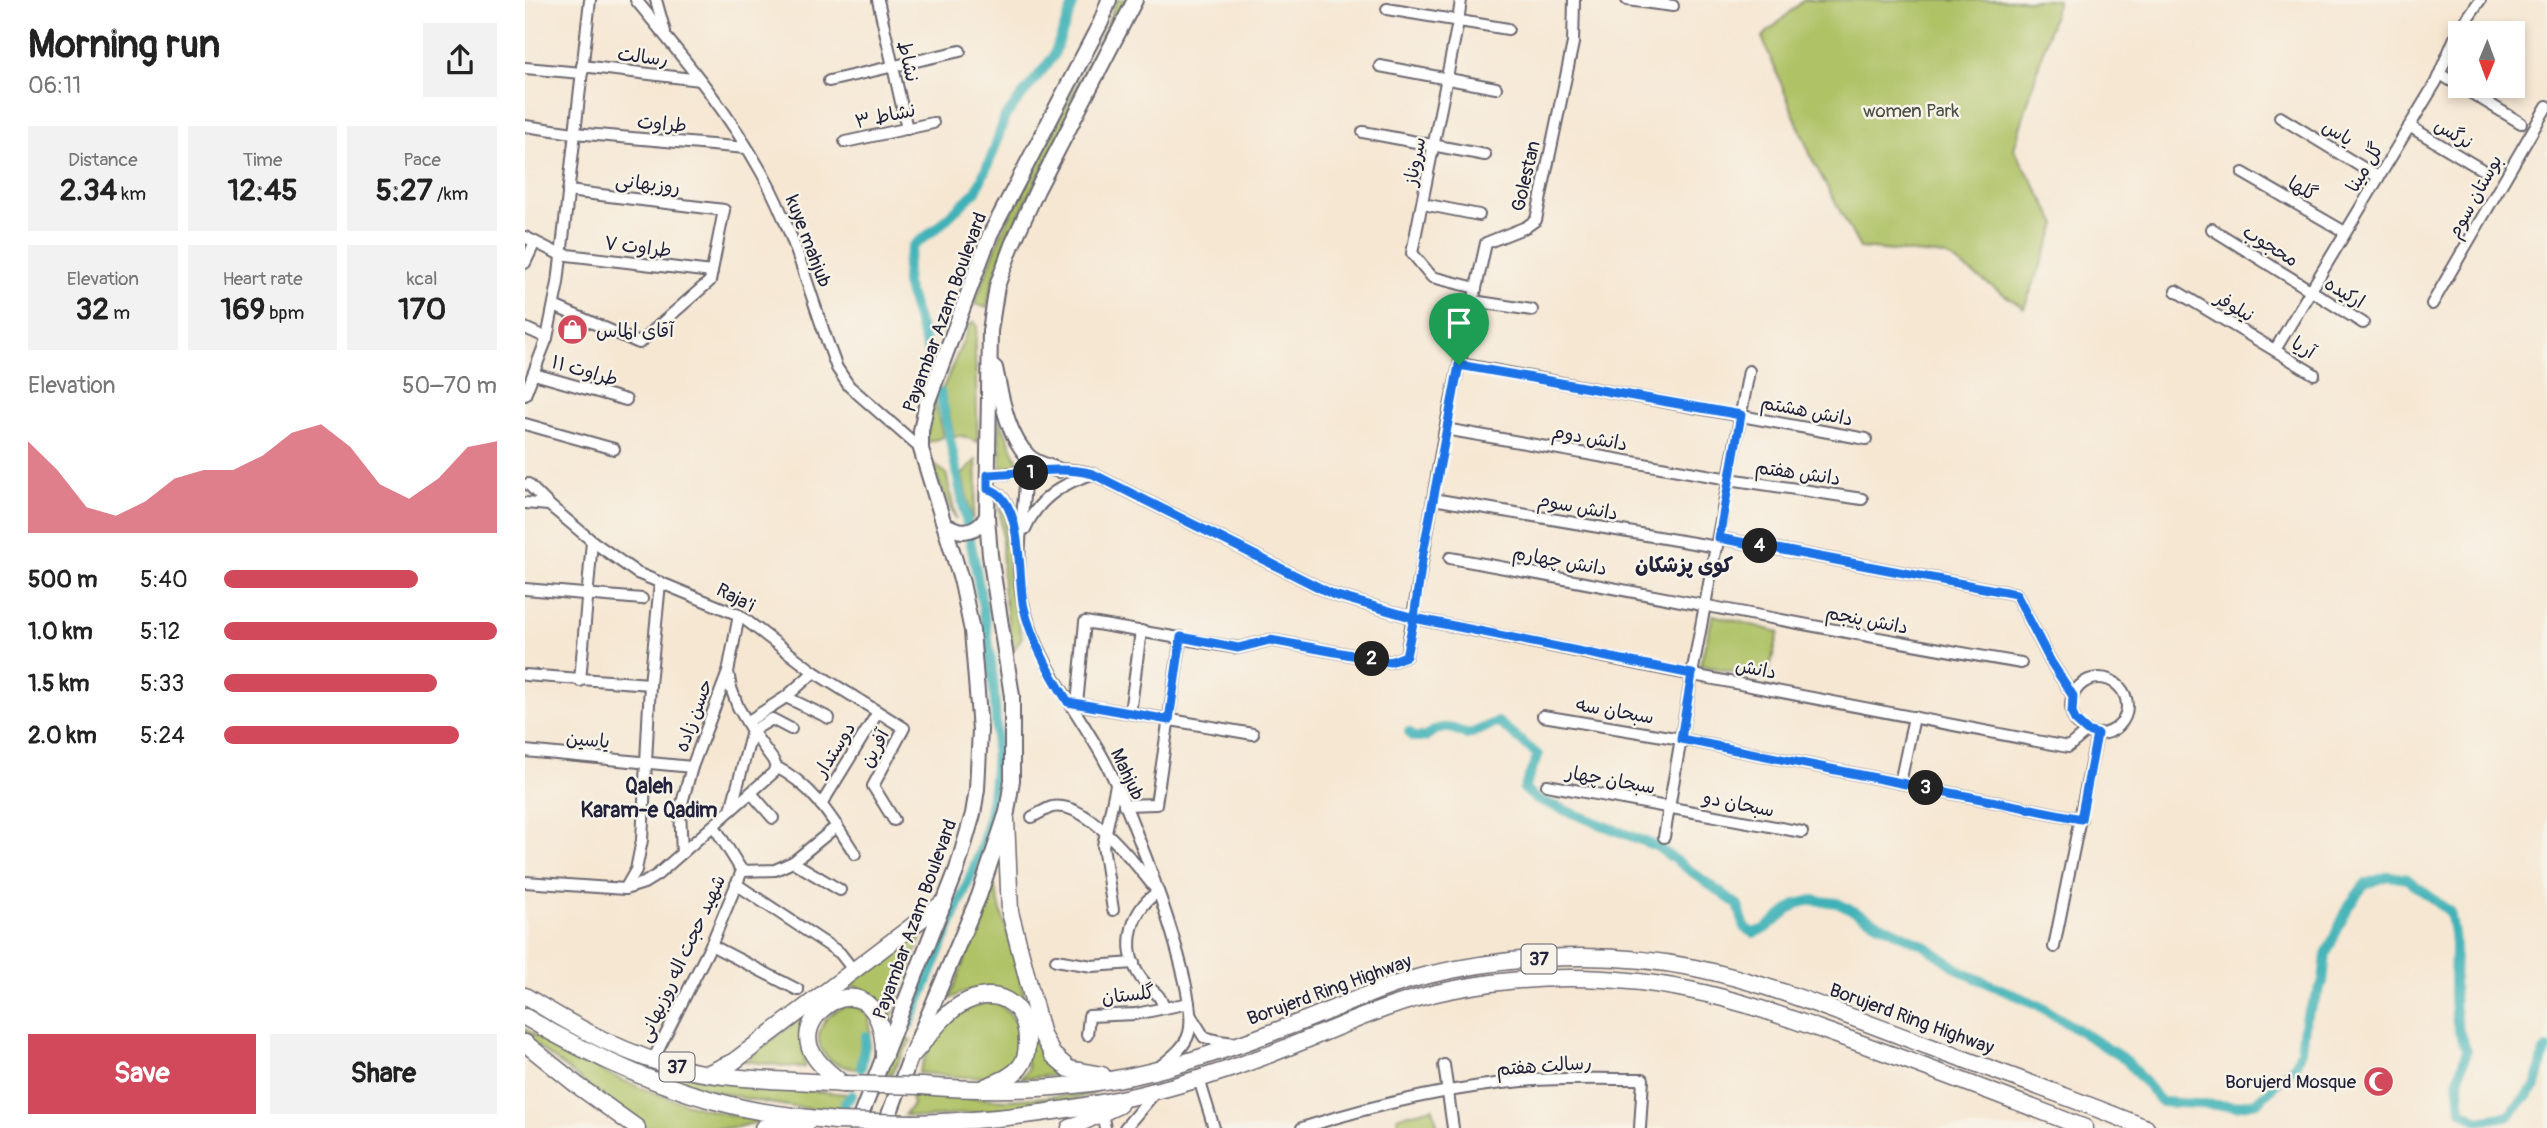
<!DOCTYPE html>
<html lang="en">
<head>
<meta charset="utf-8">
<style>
  :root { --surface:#fff; --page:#f2f2f2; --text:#222; --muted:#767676; --accent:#d1495b }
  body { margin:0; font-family:Pangolin,"Playpen Sans Arabic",sans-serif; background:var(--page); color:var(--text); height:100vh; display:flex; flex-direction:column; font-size:26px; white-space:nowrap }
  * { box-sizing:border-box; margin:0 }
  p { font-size:23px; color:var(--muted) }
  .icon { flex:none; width:38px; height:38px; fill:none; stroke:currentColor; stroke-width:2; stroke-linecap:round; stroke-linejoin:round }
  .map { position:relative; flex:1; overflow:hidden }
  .sheet { display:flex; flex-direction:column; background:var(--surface); width:525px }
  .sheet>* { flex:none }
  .needle { width:46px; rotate:181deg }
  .tools { position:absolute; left:1923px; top:21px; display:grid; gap:14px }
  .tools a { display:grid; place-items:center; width:77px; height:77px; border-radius:0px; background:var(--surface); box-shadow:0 4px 10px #0003; font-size:35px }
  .pin { position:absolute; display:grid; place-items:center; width:60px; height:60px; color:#fff; margin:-72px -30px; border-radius:50% 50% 50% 0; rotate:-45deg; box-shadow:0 0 7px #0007 }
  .pin .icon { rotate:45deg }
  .km { position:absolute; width:35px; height:35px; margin:-18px; border-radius:50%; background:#222; color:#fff; font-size:19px; line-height:35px; text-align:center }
  .round { display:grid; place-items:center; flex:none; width:74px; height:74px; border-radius:0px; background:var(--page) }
  .overview { display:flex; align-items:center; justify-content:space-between; height:119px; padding:0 28px }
  h1 { font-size:38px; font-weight:700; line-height:52px }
  .figures { display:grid; grid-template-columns:repeat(3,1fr); gap:10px; height:119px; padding:7px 28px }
  .figures div { display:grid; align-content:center; border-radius:0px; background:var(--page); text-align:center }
  .figures b { font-size:30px; font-weight:700 }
  .figures small { font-size:19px; font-weight:400 }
  .figures p { font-size:19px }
  .chart { height:196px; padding:14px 28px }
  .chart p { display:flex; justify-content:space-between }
  .chart svg { width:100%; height:126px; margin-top:7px; fill:var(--accent); opacity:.7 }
  .action { display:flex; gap:14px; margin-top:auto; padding:14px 28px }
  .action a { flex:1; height:80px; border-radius:0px; background:var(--accent); color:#fff; font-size:28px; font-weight:700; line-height:80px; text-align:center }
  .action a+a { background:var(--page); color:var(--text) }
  ul { padding:0 28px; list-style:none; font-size:23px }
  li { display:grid; grid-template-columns:112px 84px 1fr; align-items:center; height:52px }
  li i { height:18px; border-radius:9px; background:var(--accent) }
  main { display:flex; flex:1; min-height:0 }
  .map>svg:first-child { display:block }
</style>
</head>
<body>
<main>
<section class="sheet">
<div class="overview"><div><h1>Morning run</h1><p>06:11</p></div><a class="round"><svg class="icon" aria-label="share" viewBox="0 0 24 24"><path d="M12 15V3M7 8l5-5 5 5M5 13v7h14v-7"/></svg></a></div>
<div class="figures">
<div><p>Distance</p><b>2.34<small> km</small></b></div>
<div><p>Time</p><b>12:45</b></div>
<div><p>Pace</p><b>5:27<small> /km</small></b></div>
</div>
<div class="figures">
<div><p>Elevation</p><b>32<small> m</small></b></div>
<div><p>Heart rate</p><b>169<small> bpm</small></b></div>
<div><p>kcal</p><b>170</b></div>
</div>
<div class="chart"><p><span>Elevation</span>50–70 m</p>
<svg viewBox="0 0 160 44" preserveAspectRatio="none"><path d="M0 44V12L10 22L20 35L30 38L40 33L50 25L60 22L70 22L80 17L90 9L100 6L110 14L120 27L130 32L140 25L150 14L160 12V44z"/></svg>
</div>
<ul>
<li><b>500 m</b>5:40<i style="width:71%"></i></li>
<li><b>1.0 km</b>5:12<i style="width:100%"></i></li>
<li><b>1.5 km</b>5:33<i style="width:78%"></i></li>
<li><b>2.0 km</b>5:24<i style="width:86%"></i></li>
</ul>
<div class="action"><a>Save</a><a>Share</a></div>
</section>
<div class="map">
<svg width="2022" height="1128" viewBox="0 0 2022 1128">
  <rect width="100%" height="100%" fill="#f7f3e8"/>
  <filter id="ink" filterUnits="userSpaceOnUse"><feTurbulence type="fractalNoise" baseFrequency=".0143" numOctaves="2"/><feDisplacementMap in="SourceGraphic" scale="14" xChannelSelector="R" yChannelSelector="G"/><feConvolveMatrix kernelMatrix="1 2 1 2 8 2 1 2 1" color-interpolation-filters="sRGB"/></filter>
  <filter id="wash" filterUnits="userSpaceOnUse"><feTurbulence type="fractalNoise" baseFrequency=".00686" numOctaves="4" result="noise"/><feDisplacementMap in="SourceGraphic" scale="28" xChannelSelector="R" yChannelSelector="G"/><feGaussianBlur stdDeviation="1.57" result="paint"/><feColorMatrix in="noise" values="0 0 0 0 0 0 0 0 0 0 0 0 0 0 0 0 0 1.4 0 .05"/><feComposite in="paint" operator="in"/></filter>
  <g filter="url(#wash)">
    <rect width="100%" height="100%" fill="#f6e7d3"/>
    <g fill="#afc266" stroke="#687250" stroke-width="2">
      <path d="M592 0H602L481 240 467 283 462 308 450 304 477 232 580 29Z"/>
      <path d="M1279 0H1533L1489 149 1532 224 1499 308 1422 256 1335 248 1288 161 1237 37Z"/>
      <path d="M449 321 452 326 450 352 453 442 437 436H429L418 388 445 325Z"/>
      <path d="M409 397 418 437 400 443Z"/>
      <path d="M474 417 496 469 476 470Z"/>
      <path d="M451 460 452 488 447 520 437 475Z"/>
      <path d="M405 462 421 473 431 520Z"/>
      <path d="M474 504 481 516 484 588 497 637 488 651 478 588 477 532Z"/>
      <path d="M1188 615 1254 632 1242 679 1175 665Z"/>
      <path d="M469 885 516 1055 538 1075 496 1078 503 1069 490 998C466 984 447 985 424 1000Z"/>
      <path d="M402 922 365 1020C358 1011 351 997 341 990 313 973 290 1020 277 1038L280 1066 277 1068 219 1061Z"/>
      <path d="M471 1001C484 1012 496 1024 494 1042 491 1091 427 1075 394 1073 407 1035 428 1006 471 1001Z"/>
      <path d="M328 1005 342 1012C349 1033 346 1051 333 1069 322 1067 311 1066 302 1057 281 1036 303 1008 328 1005Z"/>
      <path d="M0 1029C71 1075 155 1108 238 1121L207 1128H119L0 1037Z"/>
      <path d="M373 1035 386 1040 366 1074 360 1071Z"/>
      <path d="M152 1073 207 1084 323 1094 316 1102 317 1112C262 1108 204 1097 151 1080Z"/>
      <path d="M572 1093 534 1103 398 1118 379 1115 388 1105 386 1095 483 1100Z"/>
      <path d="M908 1108 913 1128H874L872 1117Z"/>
    </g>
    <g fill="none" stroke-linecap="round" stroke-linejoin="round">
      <g stroke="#41b2b7" stroke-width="10">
        <path d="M406 361 381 284 382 263 388 246 412 228 451 191 468 153 480 117 528 57 550 0"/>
        <path d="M884 732 888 737H901C913 724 927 726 942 735L973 722 1013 755 999 789 1011 799 1131 846 1213 905 1220 928 1228 933 1240 929 1271 904 1288 900 1312 903 1402 947 1439 973 1513 1005 1601 1060 1636 1102 1710 1106 1732 1102 1771 1065 1776 1049 1780 1019 1798 982 1801 954 1824 905 1840 884 1864 876 1882 879 1925 912C1927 923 1930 934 1930 946 1930 981 1924 1018 1942 1050L1933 1080 1936 1110 1953 1121 1983 1116 2011 1086 2019 1052 2022 1049"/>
        <path d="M385 1024 454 855C485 755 468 659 449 559 438 503 427 448 415 392"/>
        <path d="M336 1068 341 1036"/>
        <path d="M320 1112V1103L327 1095"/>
      </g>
    </g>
  </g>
  <g filter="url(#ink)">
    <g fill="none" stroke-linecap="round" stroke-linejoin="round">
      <defs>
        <g id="minor">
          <path d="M111 0C156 55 203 111 237 173 271 234 287 304 312 368L324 386 396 449"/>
          <path d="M131 0 140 32"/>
          <path d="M353 0 382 129"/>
          <path d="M936 0 933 22 887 253 907 277 951 288"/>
          <path d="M1102 0 1148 6"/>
          <path d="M862 9 983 29"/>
          <path d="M57 66 175 80"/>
          <path d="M855 66 971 88"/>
          <path d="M0 68 57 73"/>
          <path d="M1915 74 1996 123"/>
          <path d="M304 81 435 51"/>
          <path d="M1755 117 1853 177"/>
          <path d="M0 126 49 133 221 148"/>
          <path d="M1884 126 1956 169"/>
          <path d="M838 132 960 155"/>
          <path d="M320 142 408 123"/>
          <path d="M1718 173 1820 232"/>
          <path d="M898 204 954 215"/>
          <path d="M1687 229 1838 323"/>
          <path d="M0 237 34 254 187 272"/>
          <path d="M0 263 10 242"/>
          <path d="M1651 291 1789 374"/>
          <path d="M948 301 1007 310"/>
          <path d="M1907 304 2022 106"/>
          <path d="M29 306 114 343 185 281 199 210 43 191"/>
          <path d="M0 328 22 338"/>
          <path d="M1750 350 1911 82 1932 33 1955 0"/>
          <path d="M935 364 1341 439"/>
          <path d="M9 374 101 400"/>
          <path d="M0 395 22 338 33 283 65 0"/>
          <path d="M0 424 89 449"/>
          <path d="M920 429 1204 479 1337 499"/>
          <path d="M501 473C498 518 488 567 500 611 516 669 555 713 582 765 605 809 676 991 664 1033 660 1048 644 1059 633 1068"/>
          <path d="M463 475C497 473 535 464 568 474L809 595 889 618 1142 670 1543 747 1562 731"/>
          <path d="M463 489C484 494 489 521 492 540"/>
          <path d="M908 499 1192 547"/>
          <path d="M0 503 24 505 3 484"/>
          <path d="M24 505 67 541 112 573 214 615 289 672 379 728 348 786 369 820"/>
          <path d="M500 529C512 500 538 482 568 474"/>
          <path d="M1194 538 1491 594 1526 662 1548 696"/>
          <path d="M925 558C1115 592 1305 631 1496 663"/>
          <path d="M0 589 117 599"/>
          <path d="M0 675 125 684"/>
          <circle cx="1574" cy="706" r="28"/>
          <path d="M55 681 67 541"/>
          <path d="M261 697 304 718"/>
          <path d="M546 703 728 734"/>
          <path d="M552 704 560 622 713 648 745 640 865 662 881 656 920 429 961 243 1001 227 1011 220 1048 43 1049 0"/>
          <path d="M605 713 616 631"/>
          <path d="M1018 716 1156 739 1556 819"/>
          <path d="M222 722 261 697 289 672"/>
          <path d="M0 751 167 767"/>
          <path d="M251 767C288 785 308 820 330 854"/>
          <path d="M1375 783 1389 717"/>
          <path d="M1022 785 1277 832"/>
          <path d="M227 794 248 818"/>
          <path d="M296 805 353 712"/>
          <path d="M599 805 631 804 656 637"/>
          <path d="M206 810 227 731 247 719 266 729"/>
          <path d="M507 817C513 814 521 809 527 807 563 800 613 867 633 892 603 911 595 955 620 983 630 995 633 990 639 1008"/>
          <path d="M189 826 217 871"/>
          <path d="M1139 837 1167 674 1224 371"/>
          <path d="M157 853 155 810 167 767 203 672"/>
          <path d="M268 862 312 826"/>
          <path d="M217 871 250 870 268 862 315 890"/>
          <path d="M0 882 100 889 119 883 132 875 248 773 251 767 248 760 227 731 213 707 206 688 203 672 214 615"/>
          <path d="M211 884 315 953 329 971"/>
          <path d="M100 889 111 870 117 840 125 684 135 583"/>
          <path d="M588 910 578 846 591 785"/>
          <path d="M186 945 273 990"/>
          <path d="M1529 947 1572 734"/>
          <path d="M531 960 567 966 609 963"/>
          <path d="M666 1016 679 1037 694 1041 710 1043"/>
          <path d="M562 1035 564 1016 611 1014 664 1003"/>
          <path d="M128 1060 186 945 217 871"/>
          <path d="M919 1065 928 1128"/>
          <path d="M674 1079 689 1128"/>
          <path d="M577 1113 580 1128"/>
          <path d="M600 1128 632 1090"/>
          <path d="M777 1128C852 1104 931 1086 1010 1080 1045 1078 1082 1079 1118 1079L1115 1128"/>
        </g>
        <g id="major">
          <path d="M470 368C476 396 482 435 503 456 511 464 523 466 533 470"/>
          <path d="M421 525C437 535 450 532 462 517"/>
          <path d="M331 1128 432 869 448 814 452 789 455 730 447 631 437 583 396 449V431L401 406 465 235 576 22 584 0"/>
          <path d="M359 1128 386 1056 454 896 482 812 487 780V696L465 555 462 517 465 331 472 286 487 245 512 190 610 0"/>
        </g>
        <g id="highway">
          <path d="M481 819 485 912 517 1035 528 1055 544 1069 577 1075"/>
          <path d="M0 996C50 1027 104 1057 162 1070 212 1081 267 1080 318 1084"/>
          <path d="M0 1017C66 1056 139 1090 214 1107 246 1115 279 1117 311 1121"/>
          <path d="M0 1043 52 1085 112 1128"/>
          <path d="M386 1056C402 1040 415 1017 435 1005 469 984 502 1001 502 1042 502 1051 501 1060 495 1067 487 1077 474 1082 462 1086"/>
          <path d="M184 1073 208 1062 419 902"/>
          <path d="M318 1084C306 1074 291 1063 285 1048 270 1005 359 957 359 1056"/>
          <path d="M397 1086C479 1093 565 1089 644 1067 683 1056 722 1042 759 1028 807 1011 853 987 903 975 989 955 1083 950 1170 968 1248 984 1324 1017 1400 1045 1474 1072 1548 1098 1621 1128"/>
          <path d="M388 1123C506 1120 625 1100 735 1058 798 1035 859 1003 925 990 1015 972 1109 974 1198 998 1245 1010 1291 1028 1337 1044 1412 1071 1486 1099 1560 1128"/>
          <path d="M238 1128 281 1124"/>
          <path d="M545 1128 594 1105"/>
        </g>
      </defs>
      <use href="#minor" stroke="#6c6770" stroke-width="14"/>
      <use href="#major" stroke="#6c6770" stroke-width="18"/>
      <use href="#highway" stroke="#6c6770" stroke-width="19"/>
      <use href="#minor" stroke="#fff" stroke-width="10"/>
      <use href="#major" stroke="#fff" stroke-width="14"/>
      <use href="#highway" stroke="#fff" stroke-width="16"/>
      <defs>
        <g id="highway-bridge">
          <path d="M318 1084 397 1086"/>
          <path d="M311 1121 388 1123"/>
        </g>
      </defs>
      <use href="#highway-bridge" stroke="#6c6770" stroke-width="19" stroke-linecap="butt"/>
      <use href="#highway-bridge" stroke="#fff" stroke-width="16"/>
    </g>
  </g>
  <g fill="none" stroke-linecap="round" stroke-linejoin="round" filter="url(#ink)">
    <defs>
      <path id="route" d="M934 365 898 553 889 618 809 595 568 474C536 465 496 474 463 475V489C500 498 492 579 499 608 507 642 525 674 543 702L644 720 656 637 713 648 745 640 865 662 881 656 889 618 1167 674 1156 739 1556 819 1572 734 1562 731 1550 720 1547 713 1548 696 1526 662 1491 594 1194 538 1216 415 934 365"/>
    </defs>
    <use href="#route" stroke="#fff" stroke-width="14"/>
    <use href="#route" stroke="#1a73e8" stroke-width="9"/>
  </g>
  <defs>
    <symbol id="shop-disc" viewBox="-11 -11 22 22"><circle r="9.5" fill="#d1495b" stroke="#f7f3e8"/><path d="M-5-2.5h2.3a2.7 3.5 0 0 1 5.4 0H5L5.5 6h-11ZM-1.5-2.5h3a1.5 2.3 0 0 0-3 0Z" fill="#fff"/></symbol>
    <symbol id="mosque-disc" viewBox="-11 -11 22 22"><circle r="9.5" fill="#d1495b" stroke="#f7f3e8"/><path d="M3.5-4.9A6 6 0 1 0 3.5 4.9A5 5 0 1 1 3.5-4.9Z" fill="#fff"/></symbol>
  </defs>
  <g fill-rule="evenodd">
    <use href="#shop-disc" x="30" y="312" width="35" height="35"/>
    <use href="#mosque-disc" x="1836" y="1064" width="35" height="35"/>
  </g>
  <g text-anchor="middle" stroke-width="5" stroke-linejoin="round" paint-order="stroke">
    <g fill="#f7f3e8" stroke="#62616f" stroke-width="2">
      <rect x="996.5" y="944.5" width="35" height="29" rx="5"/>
      <rect x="134.5" y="1052.5" width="35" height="29" rx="5"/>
    </g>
    <g font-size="18" font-weight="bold" fill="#22223b">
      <text x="1014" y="965">37</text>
      <text x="152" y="1073">37</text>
    </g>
    <g font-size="19" fill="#22223b" stroke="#f7f3e8">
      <text transform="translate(118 56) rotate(7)" y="7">رسالت</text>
      <text transform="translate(384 61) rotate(77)" y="7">نشاط</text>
      <text transform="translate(360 115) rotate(-12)" y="7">نشاط ۳</text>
      <text transform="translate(137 123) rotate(5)" y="7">طراوت</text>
      <text transform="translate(1813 132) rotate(31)" y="7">یاس</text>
      <text transform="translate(1929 133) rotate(31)" y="7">نرگس</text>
      <text transform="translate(889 161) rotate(-79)" y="7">سروناز</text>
      <text transform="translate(1839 167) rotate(-59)" y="7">گل مینا</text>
      <text transform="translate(1000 176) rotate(-77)" y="7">Golestan</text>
      <text transform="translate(123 183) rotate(7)" y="7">روزبهانی</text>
      <text transform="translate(1778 188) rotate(30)" y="7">گلها</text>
      <text transform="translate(1949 196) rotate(-61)" y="7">بوستان سوم</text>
      <text transform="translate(284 241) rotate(69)" y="7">kuye mahjub</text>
      <text transform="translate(1746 245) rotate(32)" y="7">محجوب</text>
      <text transform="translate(113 246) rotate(7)" y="7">طراوت ۷</text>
      <text transform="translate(1820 292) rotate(31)" y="7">ارکیده</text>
      <text transform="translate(1710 306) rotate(31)" y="7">نیلوفر</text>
      <text transform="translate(419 312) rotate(-70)" y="7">Payambar Azam Boulevard</text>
      <text transform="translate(1779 347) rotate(31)" y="7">آریا</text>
      <text transform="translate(60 370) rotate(16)" y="7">طراوت ۱۱</text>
      <text transform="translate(1282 410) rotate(11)" y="7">دانش هشتم</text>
      <text transform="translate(1065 437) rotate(10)" y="7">دانش دوم</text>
      <text transform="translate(1273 472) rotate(8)" y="7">دانش هفتم</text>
      <text transform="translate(1053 506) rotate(10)" y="7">دانش سوم</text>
      <text transform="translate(1035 560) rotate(10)" y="7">دانش چهارم</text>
      <text transform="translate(211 597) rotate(28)" y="7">Raja'i</text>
      <text transform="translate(1342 619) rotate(11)" y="7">دانش پنجم</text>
      <text transform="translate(1231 668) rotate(11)" y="7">دانش</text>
      <text transform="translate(1090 710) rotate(10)" y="7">سبحان سه</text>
      <text transform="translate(168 715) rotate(-70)" y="7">حسن زاده</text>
      <text transform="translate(63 739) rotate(5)" y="7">یاسین</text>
      <text transform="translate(349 748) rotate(-62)" y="7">آفرین</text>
      <text transform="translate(309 749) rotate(-58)" y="7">دوستدار</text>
      <text transform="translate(603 774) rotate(65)" y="7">Mahjub</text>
      <text transform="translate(1086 779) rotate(10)" y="7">سبحان چهار</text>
      <text transform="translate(1214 803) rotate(11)" y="7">سبحان دو</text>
      <text transform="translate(389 919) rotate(-70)" y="7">Payambar Azam Boulevard</text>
      <text transform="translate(156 958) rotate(-65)" y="7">شهید حجت اله روزبهانی</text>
      <text transform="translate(804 989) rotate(-20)" y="7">Borujerd Ring Highway</text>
      <text transform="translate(603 994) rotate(-6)" y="7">گلستان</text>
      <text transform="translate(1387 1018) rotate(20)" y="7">Borujerd Ring Highway</text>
      <text transform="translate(1019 1065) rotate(-4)" y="7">رسالت هفتم</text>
    </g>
    <g font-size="19" fill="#4c5248" stroke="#f7f3e8">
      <text x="1386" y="117">women Park</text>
    </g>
    <g font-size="19" fill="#22223b" stroke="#f7f3e8" text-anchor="start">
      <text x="71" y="337">آقای الماس</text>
      <text x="1831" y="1088" text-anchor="end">Borujerd Mosque</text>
    </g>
    <g font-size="21" font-weight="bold" fill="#22223b" stroke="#f7f3e8">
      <text x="1159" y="572">کوی پزشکان</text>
      <text x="124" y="793">Qaleh<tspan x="124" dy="24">Karam-e Qadim</tspan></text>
    </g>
  </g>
</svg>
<div class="tools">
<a><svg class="needle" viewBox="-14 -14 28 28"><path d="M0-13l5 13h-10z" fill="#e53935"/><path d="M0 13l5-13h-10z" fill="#767676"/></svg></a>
</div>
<div class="pin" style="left:934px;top:365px;background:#1e9e55"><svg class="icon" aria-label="arrive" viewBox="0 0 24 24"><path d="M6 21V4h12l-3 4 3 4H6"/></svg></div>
<b class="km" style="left:506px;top:473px">1</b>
<b class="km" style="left:847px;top:659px">2</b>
<b class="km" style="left:1401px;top:788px">3</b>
<b class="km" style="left:1235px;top:546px">4</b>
</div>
</main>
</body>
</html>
